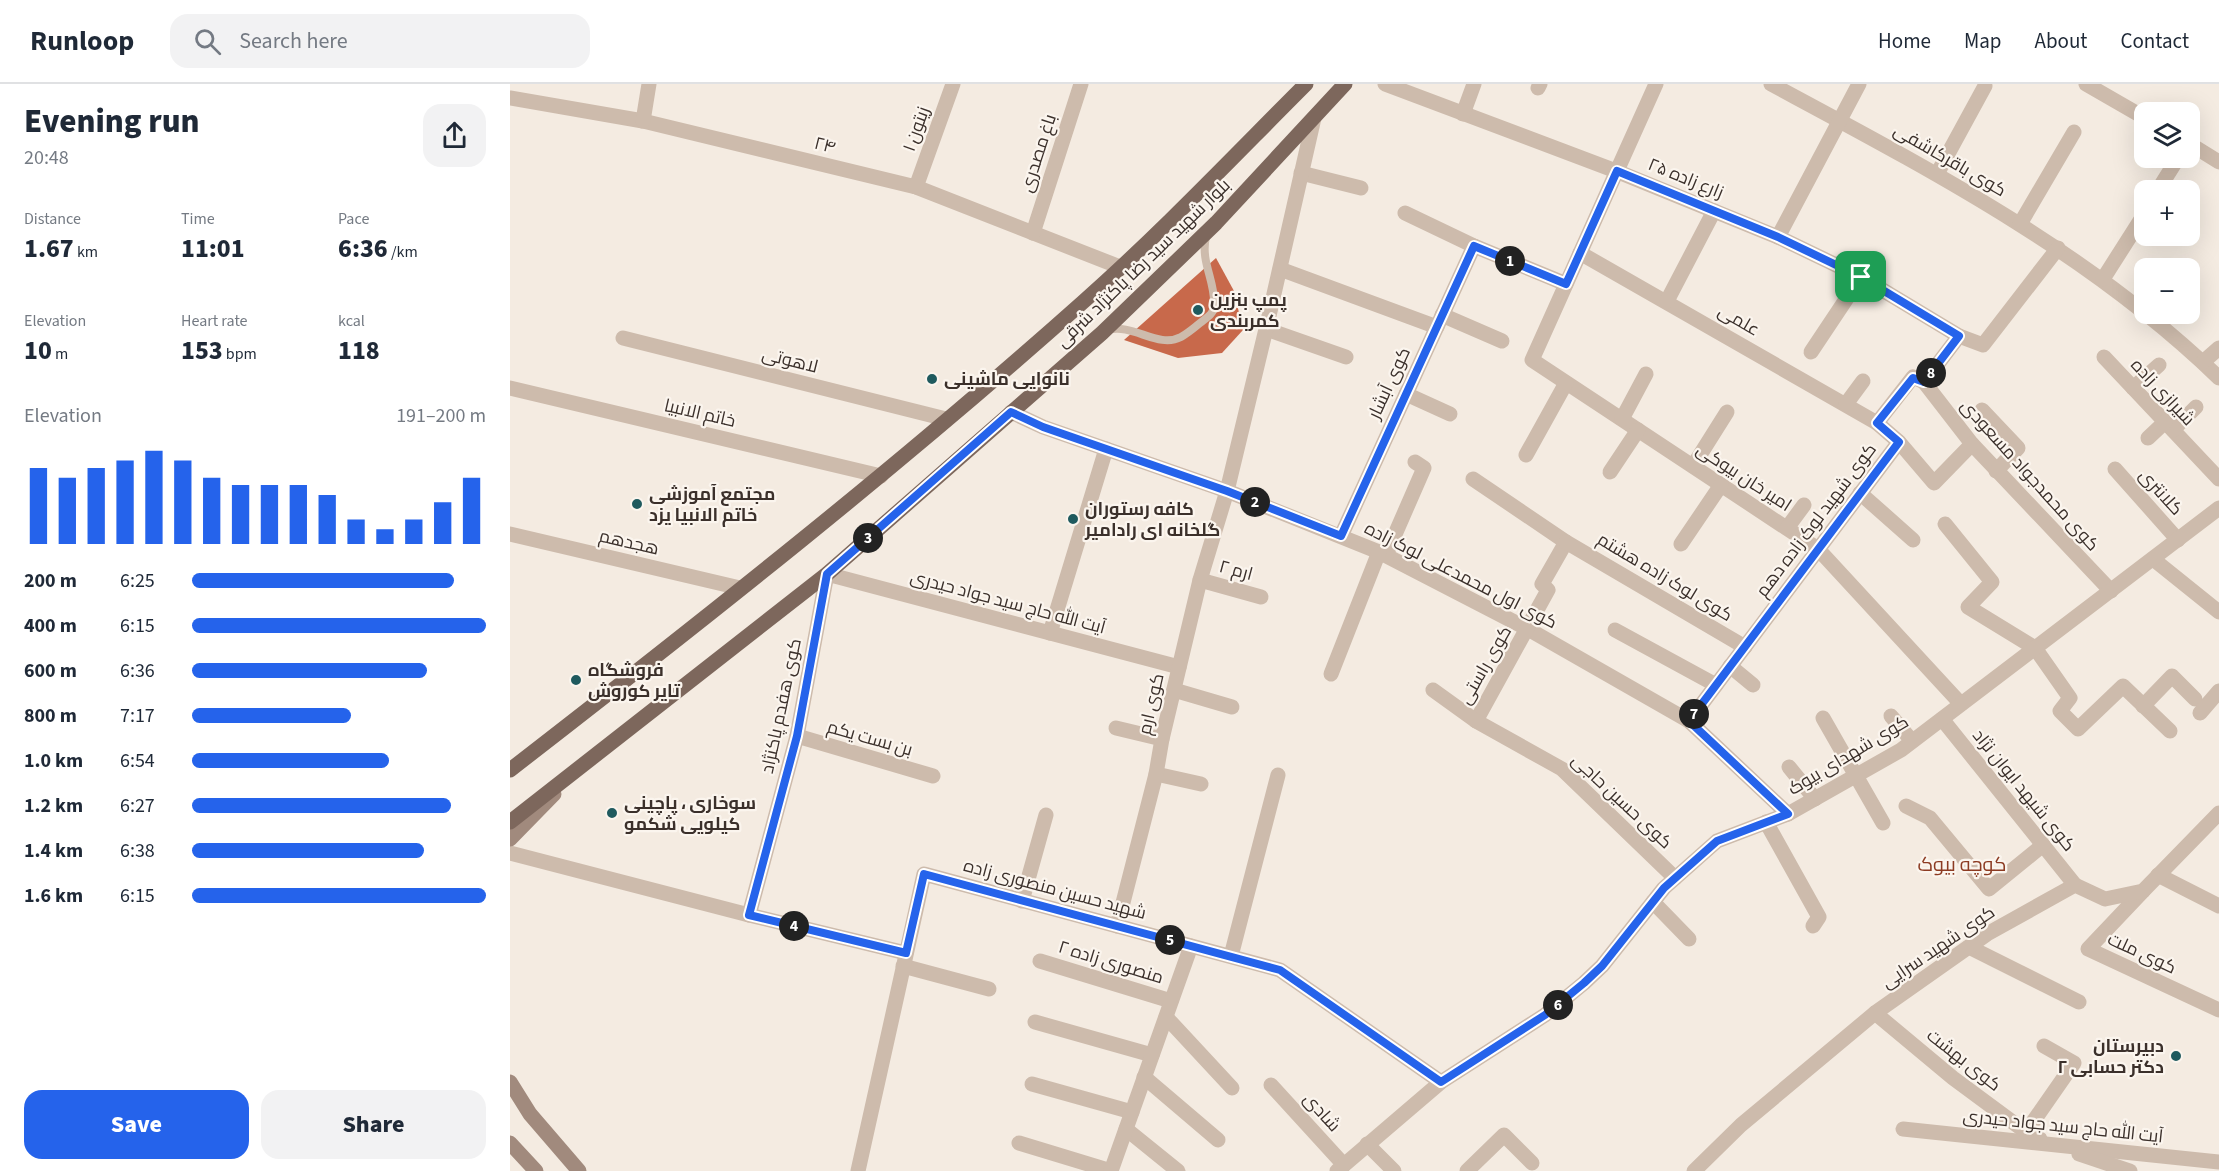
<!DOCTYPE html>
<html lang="en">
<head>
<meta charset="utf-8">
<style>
  :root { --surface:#fff; --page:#f2f2f3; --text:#1f2937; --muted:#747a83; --line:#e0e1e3; --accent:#2563eb }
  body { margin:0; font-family:"Source Sans 3",Cairo,sans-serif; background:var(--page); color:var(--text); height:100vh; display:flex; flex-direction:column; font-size:22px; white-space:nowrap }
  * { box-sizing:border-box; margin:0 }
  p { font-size:20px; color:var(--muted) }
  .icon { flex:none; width:33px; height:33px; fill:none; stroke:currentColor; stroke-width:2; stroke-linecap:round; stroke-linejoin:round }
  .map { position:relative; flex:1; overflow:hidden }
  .drawer { display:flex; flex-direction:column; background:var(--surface); width:510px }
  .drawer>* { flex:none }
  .buttons { position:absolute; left:1624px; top:18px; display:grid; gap:12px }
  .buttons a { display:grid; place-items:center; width:66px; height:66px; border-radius:12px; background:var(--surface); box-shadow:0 6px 24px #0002; font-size:30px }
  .pin { position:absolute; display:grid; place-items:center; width:51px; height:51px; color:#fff; margin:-26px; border-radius:12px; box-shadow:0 3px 9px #0006 }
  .km { position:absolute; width:30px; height:30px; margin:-15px; border-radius:50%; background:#222; color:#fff; font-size:16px; line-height:30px; text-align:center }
  .round { display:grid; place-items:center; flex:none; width:63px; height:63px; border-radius:18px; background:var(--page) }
  .overview { display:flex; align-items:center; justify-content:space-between; height:102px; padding:0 24px }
  h1 { font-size:33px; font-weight:800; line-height:45px }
  .stats { display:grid; grid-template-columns:repeat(3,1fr); gap:9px; height:102px; padding:6px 24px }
  .stats div { display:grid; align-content:center }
  .stats b { font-size:26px; font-weight:800 }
  .stats small { font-size:16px; font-weight:400 }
  .stats p { font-size:16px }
  .chart { height:168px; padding:12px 24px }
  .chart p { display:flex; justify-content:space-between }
  .chart svg { width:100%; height:108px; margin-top:6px; stroke:var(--accent); stroke-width:6 }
  .button { display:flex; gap:12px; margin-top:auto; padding:12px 24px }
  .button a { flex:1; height:69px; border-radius:18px; background:var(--accent); color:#fff; font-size:24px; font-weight:800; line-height:69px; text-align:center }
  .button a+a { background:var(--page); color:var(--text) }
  ul { padding:0 24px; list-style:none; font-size:20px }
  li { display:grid; grid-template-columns:96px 72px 1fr; align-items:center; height:45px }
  li i { height:15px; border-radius:8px; background:var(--accent) }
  header { display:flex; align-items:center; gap:36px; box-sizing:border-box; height:84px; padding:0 30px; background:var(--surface); border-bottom:2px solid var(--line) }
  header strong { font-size:28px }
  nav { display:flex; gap:33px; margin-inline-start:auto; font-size:21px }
  .search { width:420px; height:54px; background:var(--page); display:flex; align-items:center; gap:15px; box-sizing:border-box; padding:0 21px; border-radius:18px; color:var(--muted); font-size:22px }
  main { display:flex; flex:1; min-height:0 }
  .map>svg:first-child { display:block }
</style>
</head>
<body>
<header>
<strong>Runloop</strong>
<div class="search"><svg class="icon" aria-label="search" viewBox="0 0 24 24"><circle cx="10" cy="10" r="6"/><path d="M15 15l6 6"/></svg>Search here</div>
<nav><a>Home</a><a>Map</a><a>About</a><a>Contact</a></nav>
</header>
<main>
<section class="drawer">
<div class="overview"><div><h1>Evening run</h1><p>20:48</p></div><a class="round"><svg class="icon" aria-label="share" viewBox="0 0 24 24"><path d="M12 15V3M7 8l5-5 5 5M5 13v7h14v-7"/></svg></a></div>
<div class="stats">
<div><p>Distance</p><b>1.67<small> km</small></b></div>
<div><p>Time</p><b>11:01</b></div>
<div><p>Pace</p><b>6:36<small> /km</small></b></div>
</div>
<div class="stats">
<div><p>Elevation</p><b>10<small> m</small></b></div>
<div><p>Heart rate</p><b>153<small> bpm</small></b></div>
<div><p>kcal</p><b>118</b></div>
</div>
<div class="chart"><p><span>Elevation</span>191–200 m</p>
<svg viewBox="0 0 160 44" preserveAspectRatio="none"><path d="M5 44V13M15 44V17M25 44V13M35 44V10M45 44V6M55 44V10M65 44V17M75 44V20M85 44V20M95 44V20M105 44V24M115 44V34M125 44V38M135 44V34M145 44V27M155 44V17"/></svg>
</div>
<ul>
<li><b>200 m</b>6:25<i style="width:89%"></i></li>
<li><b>400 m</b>6:15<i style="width:100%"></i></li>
<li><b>600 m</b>6:36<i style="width:80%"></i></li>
<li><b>800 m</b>7:17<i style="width:54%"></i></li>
<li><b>1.0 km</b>6:54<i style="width:67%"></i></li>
<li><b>1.2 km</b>6:27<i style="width:88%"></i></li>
<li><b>1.4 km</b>6:38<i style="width:79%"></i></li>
<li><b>1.6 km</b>6:15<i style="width:100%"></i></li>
</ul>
<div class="button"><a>Save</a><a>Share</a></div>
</section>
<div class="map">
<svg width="1709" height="1087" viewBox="0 0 1709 1087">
  <rect width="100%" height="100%" fill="#f4ebe1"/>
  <path fill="#c8694b" d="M706 174 724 207 733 246 712 269 668 274 614 256Z"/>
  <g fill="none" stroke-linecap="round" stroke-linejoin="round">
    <path stroke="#cdbbac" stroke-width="8" d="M598 246C623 239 648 265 671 253 678 249 684 244 690 239 696 234 704 230 704 222 706 198 690 178 696 153"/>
    <g stroke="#cdbbac" stroke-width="15">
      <path d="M875 0 1106 87 1268 153 1351 193 1449 252"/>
      <path d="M1146 0 1022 276 1308 465 1451 620"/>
      <path d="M1261 0C1419 85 1579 168 1709 294"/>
      <path d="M1576 0 1635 34"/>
      <path d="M1028 4 1030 0"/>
      <path d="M0 14 133 37 406 103 610 183"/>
      <path d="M953 30 964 0"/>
      <path d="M133 37 139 0"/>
      <path d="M1680 60 1709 78"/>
      <path d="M791 89 851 104"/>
      <path d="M1427 90 1475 2"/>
      <path d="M406 103 443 0"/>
      <path d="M1648 106 1668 74"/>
      <path d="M895 129 964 162 1056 200"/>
      <path d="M1510 140 1564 48"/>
      <path d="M523 149 571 0"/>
      <path d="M1268 153 1349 0"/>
      <path d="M1070 169 1367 339"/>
      <path d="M770 185 927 243"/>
      <path d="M1593 195 1635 129"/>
      <path d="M1157 217 1204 127"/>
      <path d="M932 231 992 257"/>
      <path d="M756 245 836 273"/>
      <path d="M113 254 436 335"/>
      <path d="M1301 268 1351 193"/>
      <path d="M1594 273 1709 395"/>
      <path d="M1693 278 1709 264"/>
      <path d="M1414 298 1462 360 1601 507"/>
      <path d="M0 304 371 392"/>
      <path d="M1623 304 1649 281"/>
      <path d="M896 310 940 330"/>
      <path d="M1336 320 1353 297"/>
      <path d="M1472 326 1508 364 1486 387"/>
      <path d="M501 328 533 343 717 407 869 468 1018 545 1179 637 1278 730"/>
      <path d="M1112 335 1136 290"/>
      <path d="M1663 346 1686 323"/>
      <path d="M1638 354 1655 338"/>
      <path d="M1389 358 1424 399 1462 360"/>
      <path d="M1016 371 1056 299"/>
      <path d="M1183 382 1217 328"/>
      <path d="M1605 385 1668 456"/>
      <path d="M1100 388 1128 346"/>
      <path d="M963 395 1056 458 1032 500 1038 506 966 637"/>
      <path d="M1350 409 1403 456"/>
      <path d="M1435 440 1482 498 1458 523 1525 564 1560 614 1550 627 1568 645 1613 602 1660 647"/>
      <path d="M1277 444 1294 421"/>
      <path d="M0 450 230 504"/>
      <path d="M831 452 964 162"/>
      <path d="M1056 458 1235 563"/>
      <path d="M1171 460 1211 401"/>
      <path d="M876 471 914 384 905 378"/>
      <path d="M1643 475 1709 528"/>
      <path d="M690 496 751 513"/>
      <path d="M1105 546 1206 601"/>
      <path d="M540 549 596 365"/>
      <path d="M1220 582 1243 601"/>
      <path d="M821 590 869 468"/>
      <path d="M664 606 722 623"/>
      <path d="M923 606 966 637 1052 685 1165 794"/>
      <path d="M1633 622 1662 592 1685 615"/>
      <path d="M1690 629 1709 607"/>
      <path d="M1381 632 1402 657"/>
      <path d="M1313 634 1373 739"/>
      <path d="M1432 635 1565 801"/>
      <path d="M1179 637 1389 358 1367 339 1403 293 1414 298 1449 252 1473 261 1548 164"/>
      <path d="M606 644 652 655"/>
      <path d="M287 652 423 692"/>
      <path d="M1279 683 1305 715"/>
      <path d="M646 690 691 700"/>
      <path d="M1396 722 1420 734 1479 805 1533 761"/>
      <path d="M1256 738 1309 833 1303 842"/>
      <path d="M0 769 239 831 396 869"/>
      <path d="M1648 791 1709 822"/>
      <path d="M1633 807 1578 865 1709 926"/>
      <path d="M512 817 536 731"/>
      <path d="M1143 818 1179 855"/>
      <path d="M239 831 287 652 317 490 669 583"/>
      <path d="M607 842 646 690 652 655 690 496 717 407 756 245 804 34"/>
      <path d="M1459 863 1569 918"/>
      <path d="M721 872 768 691"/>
      <path d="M530 877 661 917"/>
      <path d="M393 882 479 905"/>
      <path d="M1365 929 1443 994 1516 1048 1530 1055"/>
      <path d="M656 933 722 1004"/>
      <path d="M525 938 642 971"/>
      <path d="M634 993 708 1056"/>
      <path d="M522 1000 622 1028"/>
      <path d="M761 1001 834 1081"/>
      <path d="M616 1045 668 1087"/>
      <path d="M1393 1045 1709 1078"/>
      <path d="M1516 1048 1564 979 1534 962"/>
      <path d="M509 1059 601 1087"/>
      <path d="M857 1060 884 1087"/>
      <path d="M1569 1070 1620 1087"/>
      <path d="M348 1087 414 790 770 886 931 998"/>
      <path d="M601 1087 681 862"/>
      <path d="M827 1087 931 998 1035 931 1074 899 1092 882 1154 804 1207 757 1278 730 1391 666 1709 424"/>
      <path d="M957 1087 994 1051 1022 1079"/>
      <path d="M1184 1087 1231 1041 1365 929 1477 850 1565 801 1595 815 1633 807 1709 729"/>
    </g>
    <g stroke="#a18a7d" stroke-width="15">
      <path d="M0 755 44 710"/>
      <path d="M0 998 20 1030 69 1087"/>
      <path d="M0 1059 26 1087"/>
    </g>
    <g stroke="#7d675c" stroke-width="15">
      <path d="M0 686C195 535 389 382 573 218 651 149 723 73 796 0"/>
      <path d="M0 738 317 490 592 249 706 139 835 0"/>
    </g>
  </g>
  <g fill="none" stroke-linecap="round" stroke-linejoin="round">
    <defs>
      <path id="route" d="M1107 87 1268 153 1351 193 1449 252 1414 298 1403 294 1367 339 1389 358 1179 637 1278 730 1207 757 1154 804 1092 882 1074 899 1035 931 931 998 770 886 414 790 396 869 239 831 287 652 317 490 501 328 533 343 717 407 831 452 964 162 1056 200Z"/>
    </defs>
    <use href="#route" stroke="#fff" stroke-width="12"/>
    <use href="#route" stroke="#2563eb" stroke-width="8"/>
  </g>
  <g fill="#1f5a5e" stroke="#fbf5ee" stroke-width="2">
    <circle cx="688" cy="226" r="6"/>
    <circle cx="422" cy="295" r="6"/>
    <circle cx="127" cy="420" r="6"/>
    <circle cx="563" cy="435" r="6"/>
    <circle cx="66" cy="596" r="6"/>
    <circle cx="102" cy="729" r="6"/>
    <circle cx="1666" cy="972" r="6"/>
  </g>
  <g text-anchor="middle" stroke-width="4.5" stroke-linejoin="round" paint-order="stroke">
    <g font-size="18" fill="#3b302b" stroke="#fbf5ee">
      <text transform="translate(406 45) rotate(-70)" y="6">زیتون ۱</text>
      <text transform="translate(315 61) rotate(14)" y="6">۲۴</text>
      <text transform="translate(528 69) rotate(-72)" y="6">باغ مصدری</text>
      <text transform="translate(1440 76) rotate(30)" y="6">کوی باقرکاشفی</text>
      <text transform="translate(1176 94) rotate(22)" y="6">زارع زاده ۲۵</text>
      <text transform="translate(633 179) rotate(-44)" y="6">بلوار شهید سید رضا پاکنژاد شرقی</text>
      <text transform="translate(1229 236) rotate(30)" y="6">علمی</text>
      <text transform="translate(280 276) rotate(14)" y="6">لاهوتی</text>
      <text transform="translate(879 299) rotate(-65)" y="6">کوی آبشار</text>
      <text transform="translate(1653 308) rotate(47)" y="6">شیرازی زاده</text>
      <text transform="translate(190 329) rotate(13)" y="6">خاتم الانبیا</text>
      <text transform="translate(1520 391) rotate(48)" y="6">کوی محمدجواد مسعودی</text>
      <text transform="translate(1234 393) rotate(33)" y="6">امیر خان بیوکی</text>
      <text transform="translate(1651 408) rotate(48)" y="6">کلانتری</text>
      <text transform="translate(1306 436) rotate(-53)" y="6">کوی شهید لوک زاده دهم</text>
      <text transform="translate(119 458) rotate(13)" y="6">هجدهم</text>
      <text transform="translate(726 486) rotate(15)" y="6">ارم ۲</text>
      <text transform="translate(951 491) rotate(27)" y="6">کوی اول محمدعلی لوک زاده</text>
      <text transform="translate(1155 493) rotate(31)" y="6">کوی لوک زاده هشتم</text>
      <text transform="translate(498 518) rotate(15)" y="6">آیت الله حاج سید جواد حیدری</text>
      <text transform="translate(975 581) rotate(-60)" y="6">کوی راستی</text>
      <text transform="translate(641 620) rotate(-77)" y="6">کوی ارم</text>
      <text transform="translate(271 622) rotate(-78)" y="6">کوی هفدم پاکنژاد</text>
      <text transform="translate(360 654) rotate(16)" y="6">بن بست یکم</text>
      <text transform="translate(1338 671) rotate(-31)" y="6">کوی شهدای بیوک</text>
      <text transform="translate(1514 706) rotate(51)" y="6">کوی شیهد ایوان نژاد</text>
      <text transform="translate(1112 717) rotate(43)" y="6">کوی حسین حاجی</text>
      <text transform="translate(545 805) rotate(15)" y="6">شهید حسین منصوری زاده</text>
      <text transform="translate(1428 863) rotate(-34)" y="6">کوی شهید سرایی</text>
      <text transform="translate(1632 869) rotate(25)" y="6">کوی ملت</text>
      <text transform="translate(601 878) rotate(17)" y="6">منصوری زاده ۲</text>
      <text transform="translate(1454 976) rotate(38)" y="6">کوی بهشت</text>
      <text transform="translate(812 1028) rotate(48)" y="6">شادی</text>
      <text transform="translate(1553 1042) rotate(6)" y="6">آیت الله حاج سید جواد حیدری</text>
    </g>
    <g font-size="18" font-weight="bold" fill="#3b302b" stroke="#fbf5ee" text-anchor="start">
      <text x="700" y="222">پمپ بنزین<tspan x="700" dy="21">کمربندی</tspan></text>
      <text x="434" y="301">نانوایی ماشینی</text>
      <text x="139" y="416">مجتمع آموزشی<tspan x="139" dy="21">خاتم الانبیا یزد</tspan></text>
      <text x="575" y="431">کافه رستوران<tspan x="575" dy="21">گلخانه ای رادامیر</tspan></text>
      <text x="78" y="592">فروشگاه<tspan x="78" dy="21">تایر کوروش</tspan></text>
      <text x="114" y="725">سوخاری ، پاچینی<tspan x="114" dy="21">کیلویی شکمو</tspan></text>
      <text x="1654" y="968" text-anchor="end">دبیرستان<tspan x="1654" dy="21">دکتر حسابی ۲</tspan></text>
    </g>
    <g font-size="20" fill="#8c3b22" stroke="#fbf5ee">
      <text x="1452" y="787">کوچه بیوک</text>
    </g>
  </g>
</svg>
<div class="buttons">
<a><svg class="icon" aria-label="layers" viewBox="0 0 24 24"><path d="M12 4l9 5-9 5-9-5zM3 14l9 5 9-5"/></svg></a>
<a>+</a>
<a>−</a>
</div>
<div class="pin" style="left:1351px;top:193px;background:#1e9e55"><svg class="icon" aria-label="arrive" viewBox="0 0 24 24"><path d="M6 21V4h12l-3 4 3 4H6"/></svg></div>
<b class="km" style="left:1000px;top:177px">1</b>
<b class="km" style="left:745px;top:418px">2</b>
<b class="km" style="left:358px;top:454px">3</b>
<b class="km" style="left:284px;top:842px">4</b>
<b class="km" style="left:660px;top:856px">5</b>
<b class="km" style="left:1048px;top:921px">6</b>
<b class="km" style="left:1184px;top:630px">7</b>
<b class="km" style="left:1421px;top:289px">8</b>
</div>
</main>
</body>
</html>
